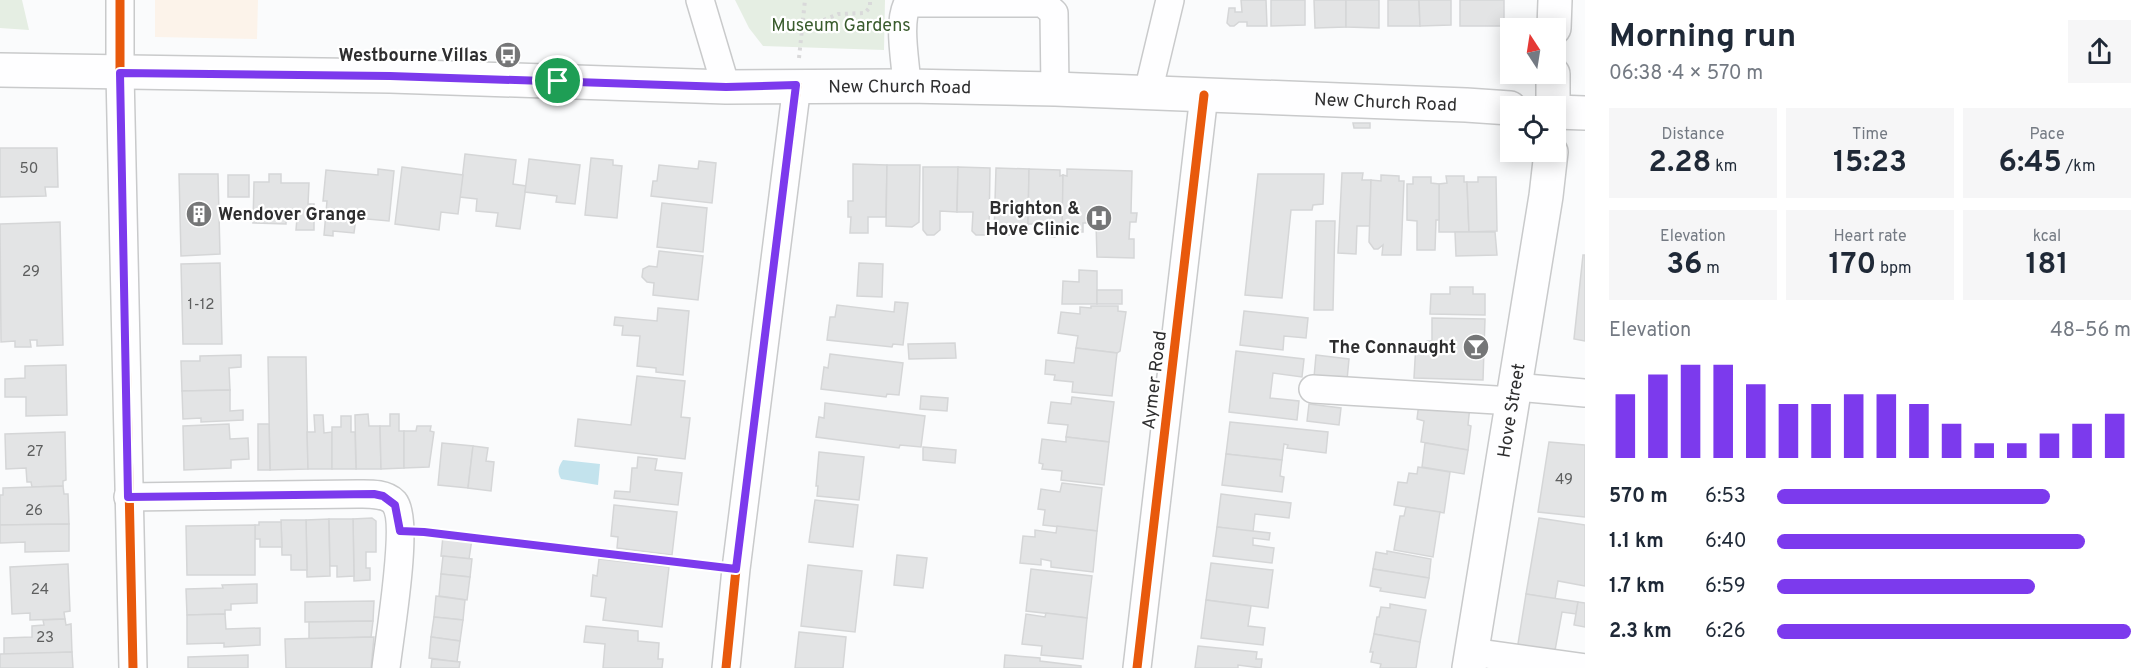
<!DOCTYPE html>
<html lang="en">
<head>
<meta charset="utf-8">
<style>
  :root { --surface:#fff; --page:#f6f6f7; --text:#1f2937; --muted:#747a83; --accent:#7c3aed }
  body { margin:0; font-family:Overpass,sans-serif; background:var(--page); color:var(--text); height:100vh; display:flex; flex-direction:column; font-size:22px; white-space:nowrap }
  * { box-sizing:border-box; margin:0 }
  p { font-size:20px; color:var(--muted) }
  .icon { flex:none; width:33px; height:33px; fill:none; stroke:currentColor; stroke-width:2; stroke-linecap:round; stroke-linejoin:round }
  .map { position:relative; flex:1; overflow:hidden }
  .side { display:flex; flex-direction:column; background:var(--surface); width:570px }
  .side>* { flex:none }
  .needle { width:39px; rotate:348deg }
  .tools { position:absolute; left:1500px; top:18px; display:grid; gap:12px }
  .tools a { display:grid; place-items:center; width:66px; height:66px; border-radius:0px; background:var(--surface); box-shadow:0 3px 15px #0003; font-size:30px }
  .pin { position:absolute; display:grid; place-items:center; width:51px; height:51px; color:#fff; margin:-26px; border:3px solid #fff; border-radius:50%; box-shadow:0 2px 6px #0007 }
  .round { display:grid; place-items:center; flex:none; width:63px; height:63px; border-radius:0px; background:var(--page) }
  .head { display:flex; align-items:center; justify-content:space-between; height:102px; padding:0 24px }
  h1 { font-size:33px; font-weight:700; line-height:45px }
  .stats { display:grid; grid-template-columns:repeat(3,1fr); gap:9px; height:102px; padding:6px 24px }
  .stats div { display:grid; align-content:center; border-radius:0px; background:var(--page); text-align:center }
  .stats b { font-size:30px; font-weight:700 }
  .stats small { font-size:16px; font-weight:400 }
  .stats p { font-size:16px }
  .chart { height:168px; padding:12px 24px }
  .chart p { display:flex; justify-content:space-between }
  .chart svg { width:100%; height:108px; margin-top:6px; stroke:var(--accent); stroke-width:6 }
  ul { padding:0 24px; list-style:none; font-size:20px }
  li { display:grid; grid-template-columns:96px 72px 1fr; align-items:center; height:45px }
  li i { height:15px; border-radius:8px; background:var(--accent) }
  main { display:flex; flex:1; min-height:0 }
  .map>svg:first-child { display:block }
</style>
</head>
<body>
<main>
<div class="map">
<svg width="1585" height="668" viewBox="0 0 1585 668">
  <rect width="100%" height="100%" fill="#fafbfc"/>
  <path fill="#fcf3ea" d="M155 0H258L257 39 155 37Z"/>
  <g fill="#e5eee3">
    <path d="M0 0H22L29 30 0 28Z"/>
    <path d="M735 0H885L884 50 763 46 749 28Z"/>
  </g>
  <path fill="#c3e3ed" d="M563 460 600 464 598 485 561 479C557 472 558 467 563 460Z"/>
  <g fill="#e3e4e5" stroke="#d5d6d7" stroke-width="1.5">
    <path d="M1241 0H1266L1267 26H1247V22H1239L1234 26H1230L1227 23 1229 8H1235V12H1242Z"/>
    <path d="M1271 0H1305V25L1271 26Z"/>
    <path d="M1314 0H1346V27L1315 28Z"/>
    <path d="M1346 0H1379V28L1346 27Z"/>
    <path d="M1388 0H1419L1420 26H1388Z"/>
    <path d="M1419 0H1451V25L1420 26Z"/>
    <rect x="1460" y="0" width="44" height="26"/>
    <path d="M1353 123H1370V128H1354Z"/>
    <path d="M0 148H57L58 187H45L46 196 0 197Z"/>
    <path d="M465 154 516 160 513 184 526 186 520 229 496 226 498 213 476 211 477 199 460 197Z"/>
    <path d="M591 158 613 160V165L622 166 617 218 585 215Z"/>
    <path d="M529 159 580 165 575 204 556 202 557 196 525 192Z"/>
    <path d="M699 161 716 163 712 203 651 196 653 181H657L659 165 698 169Z"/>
    <path d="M853 164 887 165 886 217H868V233H850L851 217H848V201H853Z"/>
    <path d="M887 165H920L919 222 912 227 886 226Z"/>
    <path d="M402 167 463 175 458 214 441 212 439 230 395 224Z"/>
    <path d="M923 167H958L957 212 940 211V230L934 235H927L923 230Z"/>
    <path d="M958 167 990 168 989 231 985 235H976L972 231 973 212H957Z"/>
    <path d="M996 168 1029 169 1028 226H1010V235L994 234Z"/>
    <path d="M378 169 394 171 389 221 356 218 354 233 333 231V236L324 235 327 201H323L326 170 378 175Z"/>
    <path d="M1029 169 1060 170V176L1063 175V233L1059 232 1055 237 1047 236 1042 231V224H1028Z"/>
    <path d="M1067 169 1132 171 1131 213H1137L1136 222H1130L1129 239H1134V258L1097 257 1096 223H1083V232H1062L1063 175 1067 176Z"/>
    <path d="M1342 173H1363L1362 180H1371L1370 226H1357L1356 254 1338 253Z"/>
    <path d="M179 174H218L220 254 181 256Z"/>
    <path d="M269 174H281V183H309L308 204H314V230H296L297 218H286V224L253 223 254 182H269Z"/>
    <path d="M1258 174H1324L1323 204 1313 205 1312 210H1291L1282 298 1245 295Z"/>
    <rect x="228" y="175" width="21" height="22"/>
    <path d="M1381 175 1399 176V181H1404L1401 255H1382L1383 245 1378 249H1374L1369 242 1371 180 1381 181Z"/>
    <path d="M1446 176H1464V182H1467L1469 232H1439V184L1447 183Z"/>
    <path d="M1413 177H1431V183L1439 184V220H1436L1435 250H1417V221L1407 220V184H1413Z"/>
    <path d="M1478 177H1496L1497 231 1469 232 1467 182H1478Z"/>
    <path d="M662 203 707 208 703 252 657 247Z"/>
    <path d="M1316 221H1335L1333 310H1314Z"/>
    <path d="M60 222 63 345 37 346V340H30L31 347H15V341L1 342 0 224Z"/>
    <path d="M1455 232H1495L1497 255 1456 256Z"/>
    <path d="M659 251 703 256 698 300 653 295 654 283 647 282 642 277 643 269 649 266 657 267Z"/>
    <path d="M1583 255H1585V341L1574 339Z"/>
    <path d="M220 263 222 344H183L181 264Z"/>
    <path d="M859 263 883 264 882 297 857 296Z"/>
    <path d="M1079 270 1097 271V304H1062L1063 281 1079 282Z"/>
    <path d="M1450 287H1473V294H1485V315L1430 314 1431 294H1450Z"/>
    <rect x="1097" y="290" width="25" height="14"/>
    <path d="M895 302 908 303 903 345 893 344 892 347 827 340 830 317H835L837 305 894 312Z"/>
    <path d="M1091 306H1118V311L1126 312 1120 351 1117 353 1076 348 1078 336 1058 333 1061 312 1080 314V307L1091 308Z"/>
    <path d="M658 308 689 311 683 375 656 372V368L637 366 640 336 622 335 623 326 614 325 615 317 657 321Z"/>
    <path d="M1244 311 1308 318 1306 338 1284 336 1283 350 1240 345Z"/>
    <path d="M1432 318 1485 319 1483 380 1414 378 1416 343H1426L1427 341H1432Z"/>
    <path d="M955 343 956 358 909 359 908 344Z"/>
    <path d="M1076 348 1117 353 1112 396 1072 392 1073 382 1054 380 1055 375 1045 374 1046 360 1074 363Z"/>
    <path d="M1236 351 1304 359 1302 377 1273 373 1270 398 1299 401 1297 420 1229 412Z"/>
    <path d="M830 354 903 363 899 395 887 394 886 397 821 389 824 367 828 368Z"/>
    <path d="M241 355V367L229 368 230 390 182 391 181 361H200V356Z"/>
    <path d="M1316 355 1349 359 1347 380 1314 377Z"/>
    <path d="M268 357H306L308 469 270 470Z"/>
    <path d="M66 365 67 415 26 416V397H5V379L25 378V366Z"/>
    <path d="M637 376 685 381 681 417 690 418 685 459 575 446 578 419 631 425Z"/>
    <path d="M230 390V411L243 410V420L201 422V418L183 419 182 391Z"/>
    <path d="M921 396 948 398 947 411 920 409Z"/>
    <path d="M1072 397 1114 402 1109 442 1066 437 1068 425 1048 423 1051 402 1071 404Z"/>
    <path d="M825 403 925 416 921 447 900 445 899 448 816 437 819 417 824 418Z"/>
    <path d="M1419 403 1470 406 1468 425 1471 426 1468 450 1421 442 1424 421 1417 419Z"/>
    <path d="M1309 404 1341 408 1339 425 1307 421Z"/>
    <path d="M368 414 369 426H380L381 469H356L355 415Z"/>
    <path d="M390 414H399V431H404V468L381 469 380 426H390Z"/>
    <path d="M314 415H323L324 433 332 432V469H308L307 432H315Z"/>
    <path d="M341 416H351V432H355L356 469H332V427H341Z"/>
    <path d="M1230 422 1328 432 1326 453 1287 448 1288 445 1284 444 1282 460 1226 454Z"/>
    <path d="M229 424 230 439 248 438 249 459 231 460V468L184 470 183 426Z"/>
    <path d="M258 424H269L270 470H258Z"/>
    <path d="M417 426H431L430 431 434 432 429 467 404 468V431H416Z"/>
    <path d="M65 432 66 480 63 481V486L32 487 31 482H27L26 468 6 469 5 434Z"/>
    <path d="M1066 437 1109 442 1104 485 1061 480 1062 471 1042 469 1043 464 1039 463 1042 439 1066 442Z"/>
    <path d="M1549 442 1585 445V517L1538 512Z"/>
    <path d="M442 443 473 446 468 488 438 485Z"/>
    <path d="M1425 443 1468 450 1464 474 1422 467Z"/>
    <path d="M473 446 488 448 486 461 494 462 491 491 468 488Z"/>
    <path d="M923 447 956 450 955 463 923 460Z"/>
    <path d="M819 452 864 457 859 500 817 496 818 486H816Z"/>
    <path d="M1226 454 1282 460 1280 476 1284 477 1282 492 1222 485Z"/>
    <path d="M638 457 657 459 655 470 682 473 678 505 614 498 615 491 630 492 632 468H637Z"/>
    <path d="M1418 467 1450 472 1444 513 1394 505 1398 482 1407 483 1409 473 1417 474Z"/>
    <path d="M1062 483 1102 488 1097 531 1043 525 1045 510 1038 509 1041 489 1060 492Z"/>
    <path d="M63 486 64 494H68L69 524 0 525V495H3V488Z"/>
    <path d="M1221 494 1291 503 1289 518 1255 514 1253 532 1217 527Z"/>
    <path d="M815 500 858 505 853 547 809 542Z"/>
    <path d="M614 505 677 512 672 555 617 548 618 537 611 536Z"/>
    <path d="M1406 507 1440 512 1433 557 1394 550 1400 516H1404Z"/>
    <path d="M372 518 376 521V552H366V568H370V580L354 581 353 519Z"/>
    <path d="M1539 518 1585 525V586L1558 581 1555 599 1526 594Z"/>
    <path d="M329 519 330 576 307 577 306 520Z"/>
    <path d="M329 519H353L354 576 337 577V566H330Z"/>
    <path d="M281 520H306L307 570H291V555H282Z"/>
    <path d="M259 522H281L282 547H260V539H255V525H259Z"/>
    <path d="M69 524V551L25 552V542L0 543V525Z"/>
    <path d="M255 525V575H187L186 526Z"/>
    <path d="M1057 526 1097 531 1093 572 1051 567V561L1041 559V565L1020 563 1023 536 1035 537V530L1056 533Z"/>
    <path d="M1217 527 1270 533 1269 540 1253 538V545L1274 548 1272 563 1213 556Z"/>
    <path d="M443 536 472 539 469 559 441 556Z"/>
    <path d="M1387 551 1431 559 1429 578 1373 569 1376 552 1387 554Z"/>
    <path d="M897 555 927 558 923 588 894 585Z"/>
    <path d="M443 556 472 559 470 577 441 574Z"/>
    <path d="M599 559 669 567 662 627 603 620 606 598 591 596 593 575 597 576Z"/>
    <path d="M1211 563 1273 570 1268 608 1206 600Z"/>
    <path d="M68 564 70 611 64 612 65 619 30 620V613L12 614 10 567Z"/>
    <path d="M808 565 862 571 855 632 801 626Z"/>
    <path d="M1031 569 1092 576 1087 618 1026 611Z"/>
    <path d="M1373 569 1429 578 1425 598 1380 591 1381 588 1370 586Z"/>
    <path d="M441 574 470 577 467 600 439 596Z"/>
    <path d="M257 584V603L231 604V610H225V614L187 615 186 589 223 588 222 585Z"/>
    <path d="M1526 594 1578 602 1576 614 1562 612 1554 656 1517 650Z"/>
    <path d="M436 596 465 600 463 620 434 617Z"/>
    <path d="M1206 600 1251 606 1248 626 1265 628 1263 645 1201 638Z"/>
    <path d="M374 601 373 621 305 622V602Z"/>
    <path d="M1578 602 1585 603V627L1574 625Z"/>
    <path d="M1390 604 1426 610 1420 642 1374 634 1377 617H1379L1381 607 1390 608Z"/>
    <path d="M1046 613 1087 618 1083 659 1041 655 1042 646 1022 644 1026 614 1045 617Z"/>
    <path d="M225 614 226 629 260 628V645L224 647V643L187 644V615Z"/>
    <path d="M434 617 463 620 460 641 431 637Z"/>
    <path d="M65 619 66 625 71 624 72 652 4 655V638L32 637V626L44 625 43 620Z"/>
    <path d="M373 621 371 637 309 639V622Z"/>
    <path d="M586 626 638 631V641L659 643 658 659H663L662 668H603L605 644 584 642Z"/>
    <path d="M799 632 846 637 843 668H795Z"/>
    <path d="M1374 634 1420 642 1416 668H1380L1381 664 1371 662 1373 652H1370Z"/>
    <path d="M374 637 371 668H286L285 639Z"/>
    <path d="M431 637 460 641 457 662 429 658Z"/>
    <path d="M1198 646 1257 652 1256 659H1262L1261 668 1238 665V668H1195Z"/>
    <path d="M72 652 73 668H0V654Z"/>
    <path d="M248 655V668H188V657Z"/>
    <path d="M1005 655 1040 658V661L1081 666V668H1004Z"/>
    <path d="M432 659 460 662 459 668H431Z"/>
  </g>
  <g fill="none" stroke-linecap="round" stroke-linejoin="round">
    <defs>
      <g id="minor">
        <path d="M120 0V73L133 668"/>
        <path d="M700 0 726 87"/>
        <path d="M907 86C906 63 897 22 908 3H1043L1054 13 1055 89"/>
        <path d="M1148 92 1170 0"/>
        <path d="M1516 387 1585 393"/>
        <path d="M1313 389 1513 401"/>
        <path d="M128 497 358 494C370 494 385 493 394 502 410 521 389 639 386 668"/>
        <path d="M1472 652 1585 668"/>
        <path d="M726 668 736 569 797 85"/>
        <path d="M1137 668 1204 95"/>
      </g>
      <g id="major">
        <path d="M1554 28 1555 0"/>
        <path id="s1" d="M0 70 390 76 726 87 907 86 1055 89 1466 105 1510 108"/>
        <path d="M1553 74V106"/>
        <path d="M1556 112 1585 113"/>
        <path id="s2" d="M1469 668 1546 196 1551 152"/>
      </g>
    </defs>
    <use href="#minor" stroke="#c9cacb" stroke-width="30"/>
    <use href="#major" stroke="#c9cacb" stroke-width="36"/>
    <g stroke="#d9d9da" stroke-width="4" stroke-dasharray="3 4.5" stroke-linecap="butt">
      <path d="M803 29 838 14 865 13 870 7V0"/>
      <path d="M799 58 805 0"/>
      <path d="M427 532 711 565"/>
    </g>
    <use href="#minor" stroke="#fefeff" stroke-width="27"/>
    <use href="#major" stroke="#fefeff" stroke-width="33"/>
    <defs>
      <g id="cycleway">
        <path d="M120 0V73L133 668"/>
        <path d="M726 668 736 569 797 85"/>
        <path d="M1137 668 1204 95"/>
      </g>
    </defs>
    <use href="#cycleway" stroke="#fff" stroke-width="13"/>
    <use href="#cycleway" stroke="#e8590c" stroke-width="9"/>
  </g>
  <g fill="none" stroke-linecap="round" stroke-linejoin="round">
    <defs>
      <path id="route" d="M120 73 390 76 726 87 796 85 736 569 424 532 400 531 395 505 383 496 374 494 128 497Z"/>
    </defs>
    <use href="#route" stroke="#fff" stroke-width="12"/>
    <use href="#route" stroke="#7c3aed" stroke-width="8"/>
  </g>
  <defs>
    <symbol id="bus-disc" viewBox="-11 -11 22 22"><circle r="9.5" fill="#757677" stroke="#fff"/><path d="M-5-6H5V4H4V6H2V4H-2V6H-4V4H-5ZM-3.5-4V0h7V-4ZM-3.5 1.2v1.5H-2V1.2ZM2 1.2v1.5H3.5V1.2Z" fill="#fff"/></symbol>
    <symbol id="building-disc" viewBox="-11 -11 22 22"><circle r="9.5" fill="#757677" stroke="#fff"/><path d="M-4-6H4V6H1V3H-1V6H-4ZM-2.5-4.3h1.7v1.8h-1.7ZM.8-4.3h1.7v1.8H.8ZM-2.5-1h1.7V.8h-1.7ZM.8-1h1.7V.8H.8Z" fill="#fff"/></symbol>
    <symbol id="hospital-disc" viewBox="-11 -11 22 22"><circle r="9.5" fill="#757677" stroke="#fff"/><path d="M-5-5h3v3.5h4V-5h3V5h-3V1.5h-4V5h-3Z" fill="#fff"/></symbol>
    <symbol id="bar-disc" viewBox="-11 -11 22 22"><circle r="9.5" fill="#757677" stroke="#fff"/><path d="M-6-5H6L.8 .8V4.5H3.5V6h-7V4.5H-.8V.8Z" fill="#fff"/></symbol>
  </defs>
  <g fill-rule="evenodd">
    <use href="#bus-disc" x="493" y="40" width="30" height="30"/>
    <use href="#building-disc" x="184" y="199" width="30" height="30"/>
    <use href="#hospital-disc" x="1084" y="203" width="30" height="30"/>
    <use href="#bar-disc" x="1461" y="332" width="30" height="30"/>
  </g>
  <g text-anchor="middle" stroke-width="4.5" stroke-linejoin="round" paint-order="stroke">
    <g font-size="15" fill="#5d5e5e">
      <text x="29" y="173">50</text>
      <text x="31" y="276">29</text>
      <text x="201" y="309">1-12</text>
      <text x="35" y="456">27</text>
      <text x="1564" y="484">49</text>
      <text x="34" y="515">26</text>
      <text x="40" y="594">24</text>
      <text x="45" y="642">23</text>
    </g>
    <g font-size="18" fill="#3a5c2e" stroke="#fff">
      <text x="841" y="31">Museum Gardens</text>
    </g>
    <g font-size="18" font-weight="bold" fill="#2e2e2f" stroke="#fff" text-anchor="end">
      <text x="488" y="61">Westbourne Villas</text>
      <text x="1080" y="214">Brighton &amp;<tspan x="1080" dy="21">Hove Clinic</tspan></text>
      <text x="218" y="220" text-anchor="start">Wendover Grange</text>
      <text x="1456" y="353">The Connaught</text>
    </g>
    <g font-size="18" fill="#2e2e2f" stroke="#fff">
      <text dy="6" stroke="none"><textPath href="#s1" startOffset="900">New Church Road</textPath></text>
      <text dy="6" stroke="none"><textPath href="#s1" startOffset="1386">New Church Road</textPath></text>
      <text transform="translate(1154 380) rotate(-83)" y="6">Aymer Road</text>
      <text dy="6" stroke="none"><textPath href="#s2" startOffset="261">Hove Street</textPath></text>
    </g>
  </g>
</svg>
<div class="tools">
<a><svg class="needle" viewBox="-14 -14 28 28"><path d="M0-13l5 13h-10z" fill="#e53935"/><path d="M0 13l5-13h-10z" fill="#747a83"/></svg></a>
<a><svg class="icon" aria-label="locate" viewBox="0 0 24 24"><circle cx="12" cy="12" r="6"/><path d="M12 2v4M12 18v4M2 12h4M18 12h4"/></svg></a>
</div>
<div class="pin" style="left:558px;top:81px;background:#1e9e55"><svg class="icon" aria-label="arrive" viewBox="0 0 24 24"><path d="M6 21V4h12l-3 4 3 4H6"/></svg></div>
</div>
<section class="side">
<div class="head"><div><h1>Morning run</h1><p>06:38 · 4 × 570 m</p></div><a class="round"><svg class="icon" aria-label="share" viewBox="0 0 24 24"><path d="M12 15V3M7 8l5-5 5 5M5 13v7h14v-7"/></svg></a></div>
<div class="stats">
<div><p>Distance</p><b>2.28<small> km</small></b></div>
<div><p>Time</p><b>15:23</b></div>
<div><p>Pace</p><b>6:45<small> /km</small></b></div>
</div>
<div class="stats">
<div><p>Elevation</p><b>36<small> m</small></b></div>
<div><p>Heart rate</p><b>170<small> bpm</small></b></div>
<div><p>kcal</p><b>181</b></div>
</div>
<div class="chart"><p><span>Elevation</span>48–56 m</p>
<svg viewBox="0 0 160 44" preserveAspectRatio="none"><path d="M5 44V18M15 44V10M25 44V6M35 44V6M45 44V14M55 44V22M65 44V22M75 44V18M85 44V18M95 44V22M105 44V30M115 44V38M125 44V38M135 44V34M145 44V30M155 44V26"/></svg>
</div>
<ul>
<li><b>570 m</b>6:53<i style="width:77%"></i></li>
<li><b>1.1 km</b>6:40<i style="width:87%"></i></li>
<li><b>1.7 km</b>6:59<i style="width:73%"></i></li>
<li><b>2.3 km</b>6:26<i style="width:100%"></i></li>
</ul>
</section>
</main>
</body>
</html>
